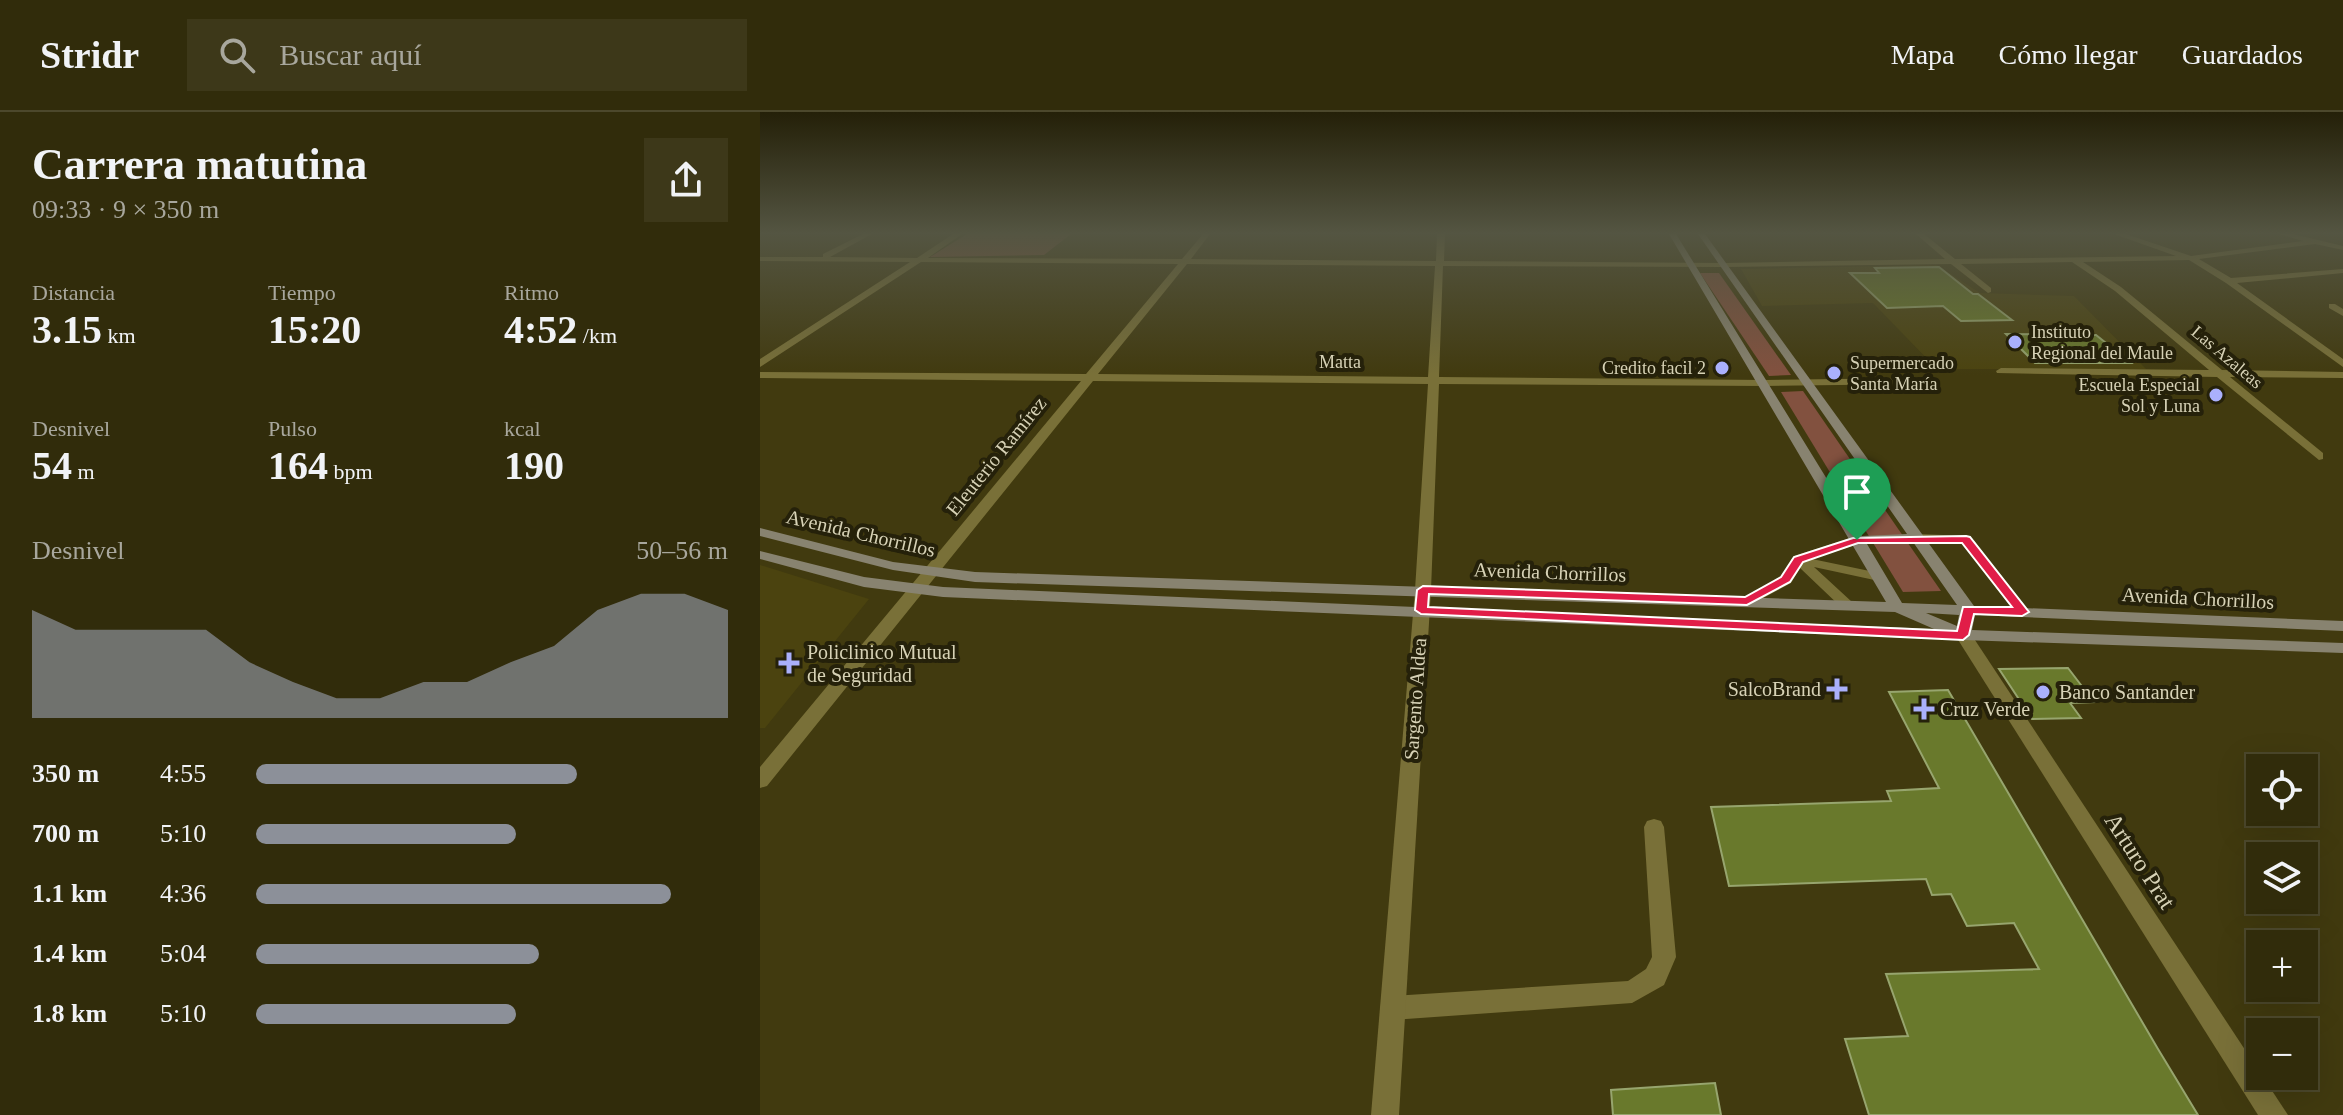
<!DOCTYPE html>
<html lang="es">
<head>
<meta charset="utf-8">
<style>
  :root { --surface:#312c0b; --page:#3d3819; --text:#f1f3f6; --muted:#a8a79d; --line:#4c482c; --accent:#8c9099 }
  body { margin:0; font-family:"Times New Roman",serif; background:var(--page); color:var(--text); height:100vh; display:flex; flex-direction:column; font-size:30px; white-space:nowrap }
  * { box-sizing:border-box; margin:0 }
  p { font-size:26px; color:var(--muted) }
  .icon { flex:none; width:44px; height:44px; fill:none; stroke:currentColor; stroke-width:2; stroke-linecap:round; stroke-linejoin:round }
  .map { position:relative; flex:1; overflow:hidden }
  .sheet { display:flex; flex-direction:column; background:var(--surface); width:760px }
  .sheet>* { flex:none }
  .controls { position:absolute; left:1486px; top:642px; display:grid; gap:16px }
  .controls a { display:grid; place-items:center; width:72px; height:72px; border-radius:0px; background:var(--surface); box-shadow:0 8px 32px #0002,0 0 0 2px var(--line); font-size:40px }
  .pin { position:absolute; display:grid; place-items:center; width:68px; height:68px; color:#fff; margin:-82px -34px; border-radius:50% 50% 50% 0; rotate:-45deg; box-shadow:0 0 8px #0007 }
  .pin .icon { rotate:45deg }
  .round { display:grid; place-items:center; flex:none; width:84px; height:84px; border-radius:0px; background:var(--page) }
  .summary { display:flex; align-items:center; justify-content:space-between; height:136px; padding:0 32px }
  h1 { font-size:44px; font-weight:700; line-height:60px }
  .figures { display:grid; grid-template-columns:repeat(3,1fr); gap:12px; height:136px; padding:8px 32px }
  .figures div { display:grid; align-content:center }
  .figures b { font-size:40px; font-weight:700 }
  .figures small { font-size:22px; font-weight:400 }
  .figures p { font-size:22px }
  .chart { height:224px; padding:16px 32px }
  .chart p { display:flex; justify-content:space-between }
  .chart svg { width:100%; height:144px; margin-top:8px; fill:var(--accent); opacity:.7 }
  ul { padding:0 32px; list-style:none; font-size:26px }
  li { display:grid; grid-template-columns:128px 96px 1fr; align-items:center; height:60px }
  li i { height:20px; border-radius:10px; background:var(--accent) }
  header { display:flex; align-items:center; gap:48px; box-sizing:border-box; height:112px; padding:0 40px; background:var(--surface); border-bottom:2px solid var(--line) }
  header strong { font-size:38px }
  nav { display:flex; gap:44px; margin-inline-start:auto; font-size:28px }
  .search { width:560px; height:72px; background:var(--page); display:flex; align-items:center; gap:20px; box-sizing:border-box; padding:0 28px; border-radius:0px; color:var(--muted); font-size:30px }
  main { display:flex; flex:1; min-height:0 }
  .map>svg:first-child { display:block }
</style>
</head>
<body>
<header>
<strong>Stridr</strong>
<div class="search"><svg class="icon" aria-label="search" viewBox="0 0 24 24"><circle cx="10" cy="10" r="6"/><path d="M15 15l6 6"/></svg>Buscar aquí</div>
<nav><a>Mapa</a><a>Cómo llegar</a><a>Guardados</a></nav>
</header>
<main>
<section class="sheet">
<div class="summary"><div><h1>Carrera matutina</h1><p>09:33 · 9 × 350 m</p></div><a class="round"><svg class="icon" aria-label="share" viewBox="0 0 24 24"><path d="M12 15V3M7 8l5-5 5 5M5 13v7h14v-7"/></svg></a></div>
<div class="figures">
<div><p>Distancia</p><b>3.15<small> km</small></b></div>
<div><p>Tiempo</p><b>15:20</b></div>
<div><p>Ritmo</p><b>4:52<small> /km</small></b></div>
</div>
<div class="figures">
<div><p>Desnivel</p><b>54<small> m</small></b></div>
<div><p>Pulso</p><b>164<small> bpm</small></b></div>
<div><p>kcal</p><b>190</b></div>
</div>
<div class="chart"><p><span>Desnivel</span>50–56 m</p>
<svg viewBox="0 0 160 44" preserveAspectRatio="none"><path d="M0 44V11L10 17L20 17L30 17L40 17L50 27L60 33L70 38L80 38L90 33L100 33L110 27L120 22L130 11L140 6L150 6L160 11V44z"/></svg>
</div>
<ul>
<li><b>350 m</b>4:55<i style="width:68%"></i></li>
<li><b>700 m</b>5:10<i style="width:55%"></i></li>
<li><b>1.1 km</b>4:36<i style="width:88%"></i></li>
<li><b>1.4 km</b>5:04<i style="width:60%"></i></li>
<li><b>1.8 km</b>5:10<i style="width:55%"></i></li>
</ul>
</section>
<div class="map">
<svg width="1583" height="1003" viewBox="0 0 1583 1003">
  <rect width="100%" height="100%" fill="#413a0f"/>
  <g fill="#4b430f">
    <path d="M1177 153 1220 181 1314 184 1386 257H1177L1113 191 1002 194 981 157Z"/>
    <path d="M0 453 109 487 5 616H0Z"/>
  </g>
  <g fill="#82513f">
    <path d="M207 122H311L284 143 170 145Z"/>
    <path d="M940 161H959L1031 263 1009 264Z"/>
    <path d="M1043 279 1181 479 1143 480 1021 280Z"/>
  </g>
  <g fill="#69792c" stroke="#97a56e" stroke-width="2">
    <path d="M1179 155 1213 182H1218L1252 208 1201 209 1183 194 1127 196 1090 161H1119L1115 156Z"/>
    <path d="M1246 222 1336 223 1371 251H1275Z"/>
    <path d="M1308 556 1334 590 1310 591 1321 606 1272 607 1239 557Z"/>
    <path d="M1188 578 1398 937 1438 1003H1109L1085 927 1148 924 1126 862 1279 857 1254 811 1207 814 1191 782 1172 783 1166 767 969 774 951 695 1131 689 1127 679 1179 676 1129 580Z"/>
    <path d="M955 971 961 1003H853L851 978Z"/>
  </g>
  <g fill="none" stroke-linecap="round" stroke-linejoin="round">
    <g fill="#797038" fill-rule="evenodd">
      <path d="M1157 422 1210 424 1267 497 1269 500 1267 503H1257L1202 431 1153 429 1151 426 1153 423Z"/>
      <path d="M1097 424 1103 428 1101 431 1052 447 1124 462 1126 465 1124 468 1119 469 1054 455 1092 490 1094 493 1092 496H1082L1040 456 1031 471 992 492H982L980 489 1021 465 1034 444Z"/>
    </g>
    <g fill="#797038" fill-rule="evenodd">
      <path d="M103 122H112L70 145 157 146 193 122H202L168 146 422 147 443 122H450L431 147 676 149 677 122H685L684 149 964 151 1185 147 1156 122H1164L1195 147 1416 144 1354 122H1366L1431 144 1543 129 1519 122H1533L1583 134V138L1555 132 1439 147 1471 166 1583 157V161L1477 171 1583 247V255L1466 171 1429 148 1323 150 1361 175 1462 258 1583 260V266L1470 265 1563 341V347L1559 348 1457 265 1237 261 1236 259 1241 256 1449 258 1355 179 1312 150 1201 152 1231 176V180L1228 181 1191 152 964 155 683 154 679 265 1004 268 1160 266 1165 269 1160 272 1004 274 679 272 671 478 663 483 655 478 668 272 333 269 7 674 0 676V655L321 269 0 266V260L326 262 418 152 161 150 0 255V247L150 150 0 149V145H63V142ZM427 152 675 154 668 265 338 262Z"/>
      <path d="M1569 192H1575L1583 197V204L1569 196Z"/>
      <path d="M894 707 901 709 904 715 916 845 904 873 872 891 632 908 623 904 620 896 623 888 632 884 868 869 886 857 892 845 884 715 887 709Z"/>
    </g>
    <g fill="#797038" fill-rule="evenodd">
      <path d="M663 473 671 478 639 1003H611L655 478Z"/>
      <path d="M1203 518 1209 519 1528 1003H1498L1195 523Z"/>
    </g>
    <path fill="#888370" fill-rule="evenodd" d="M909 122H916L1102 424 1147 422 938 122H945L1214 494 1583 509V519L1215 503 1212 518 1583 531V541L1203 528 183 485 104 475 0 447V439L104 465 183 475 1174 517 1135 500 215 470 133 458 0 424V416L133 450 215 460 1126 490ZM1153 430 1197 493 1142 491 1107 432ZM1166 501 1199 503 1197 514Z"/>
  </g>
  <linearGradient id="sky" x2="0" y2="1"><stop stop-color="#242008"/><stop offset="0.46" stop-color="#545542"/><stop offset="1" stop-color="#545542" stop-opacity="0"/></linearGradient>
  <rect width="1583" height="263" fill="url(#sky)"/>
  <path fill="#e11d48" stroke="#fff" stroke-width="2" fill-rule="evenodd" d="M1206 424 1210 425 1269 500 1262 504 1214 502 1209 523 1203 528 661 502 655 498 657 478 663 474 985 485 1021 465 1034 445 1093 426ZM1098 431H1202L1252 495H1203L1197 519 668 495 669 482 987 493 1030 470 1043 450Z"/>
  <g fill="#aab0fc" stroke="#25210a" stroke-width="3">
    <circle cx="1255" cy="230" r="8"/>
    <circle cx="962" cy="256" r="8"/>
    <circle cx="1074" cy="261" r="8"/>
    <circle cx="1456" cy="283" r="8"/>
    <path d="M25 539h8v8h8v8h-8v8h-8v-8h-8v-8h8z"/>
    <path d="M1073 565h8v8h8v8h-8v8h-8v-8h-8v-8h8z"/>
    <circle cx="1283" cy="580" r="8"/>
    <path d="M1160 585h8v8h8v8h-8v8h-8v-8h-8v-8h8z"/>
  </g>
  <g text-anchor="middle" stroke-width="8" stroke-linejoin="round" paint-order="stroke">
    <g font-size="18" fill="#d7d2b6" stroke="#25210a" text-anchor="start">
      <text x="1271" y="226">Instituto<tspan x="1271" dy="21">Regional del Maule</tspan></text>
      <text x="1090" y="257">Supermercado<tspan x="1090" dy="21">Santa María</tspan></text>
      <text x="946" y="262" text-anchor="end">Credito facil 2</text>
      <text x="1440" y="279" text-anchor="end">Escuela Especial<tspan x="1440" dy="21">Sol y Luna</tspan></text>
    </g>
    <g font-size="18" fill="#d7d2b6" stroke="#25210a">
      <text transform="translate(1467 245) rotate(40)" y="6">Las Azaleas</text>
      <text x="580" y="256">Matta</text>
    </g>
    <g font-size="20" fill="#d7d2b6" stroke="#25210a">
      <text transform="translate(236 344) rotate(-51)" y="7">Eleuterio Ramírez</text>
      <text transform="translate(101 421) rotate(13)" y="7">Avenida Chorrillos</text>
      <text transform="translate(790 460) rotate(2)" y="7">Avenida Chorrillos</text>
      <text transform="translate(1438 486) rotate(3)" y="7">Avenida Chorrillos</text>
      <text transform="translate(655 587) rotate(-86)" y="7">Sargento Aldea</text>
    </g>
    <g font-size="20" fill="#d7d2b6" stroke="#25210a" text-anchor="start">
      <text x="47" y="547">Policlinico Mutual<tspan x="47" dy="23">de Seguridad</tspan></text>
      <text x="1061" y="584" text-anchor="end">SalcoBrand</text>
      <text x="1299" y="587">Banco Santander</text>
      <text x="1180" y="604">Cruz Verde</text>
    </g>
    <g font-size="24" fill="#d7d2b6" stroke="#25210a">
      <text transform="translate(1380 749) rotate(57)" y="8">Arturo Prat</text>
    </g>
  </g>
</svg>
<div class="controls">
<a><svg class="icon" aria-label="locate" viewBox="0 0 24 24"><circle cx="12" cy="12" r="6"/><path d="M12 2v4M12 18v4M2 12h4M18 12h4"/></svg></a>
<a><svg class="icon" aria-label="layers" viewBox="0 0 24 24"><path d="M12 4l9 5-9 5-9-5zM3 14l9 5 9-5"/></svg></a>
<a>+</a>
<a>−</a>
</div>
<div class="pin" style="left:1097px;top:428px;background:#1e9e55"><svg class="icon" aria-label="arrive" viewBox="0 0 24 24"><path d="M6 21V4h12l-3 4 3 4H6"/></svg></div>
</div>
</main>
</body>
</html>
